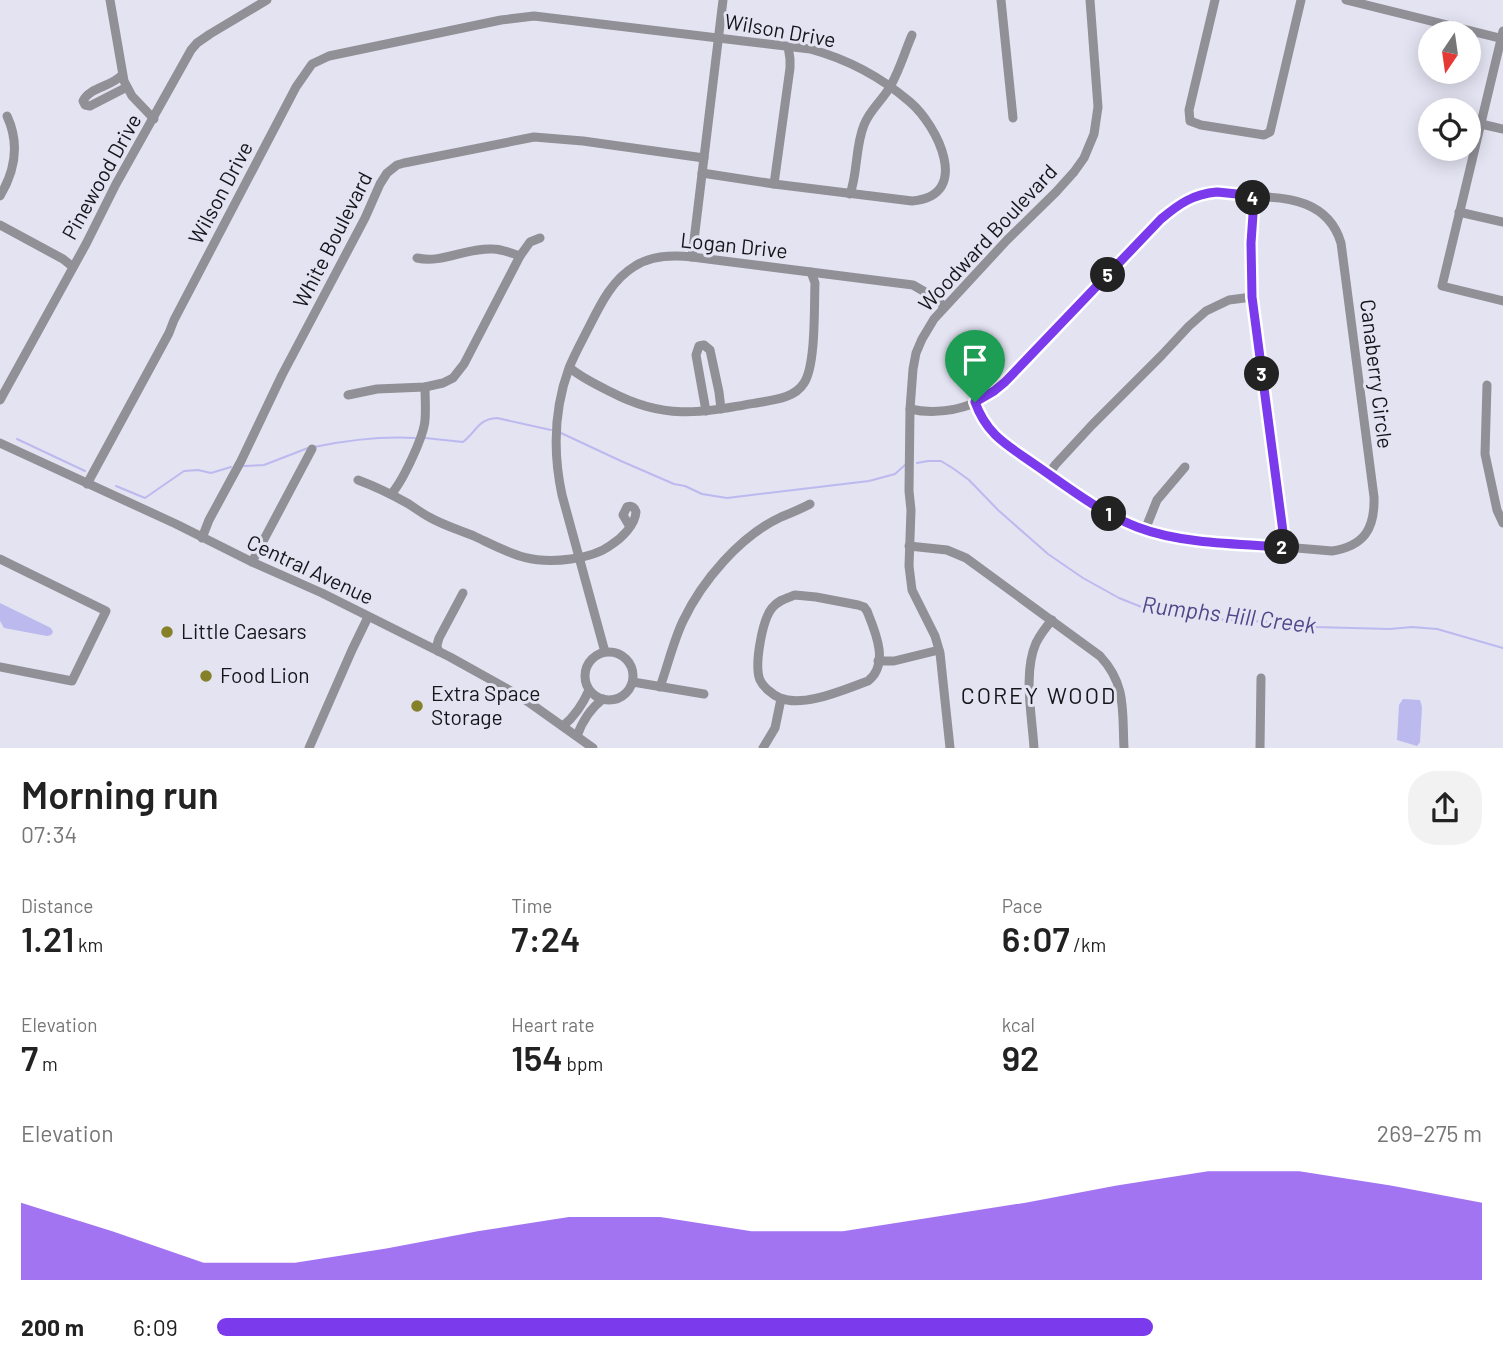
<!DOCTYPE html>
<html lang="en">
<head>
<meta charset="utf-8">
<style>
  :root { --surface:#fff; --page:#f2f2f2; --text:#222; --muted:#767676; --accent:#7c3aed }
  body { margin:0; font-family:Barlow,sans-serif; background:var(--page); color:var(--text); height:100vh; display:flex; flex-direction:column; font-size:26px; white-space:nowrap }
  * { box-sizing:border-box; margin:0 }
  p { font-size:23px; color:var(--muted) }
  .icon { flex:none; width:38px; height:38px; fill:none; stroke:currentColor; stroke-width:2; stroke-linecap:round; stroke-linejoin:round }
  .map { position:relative; height:748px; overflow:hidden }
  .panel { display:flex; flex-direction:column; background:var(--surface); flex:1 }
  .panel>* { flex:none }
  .needle { width:46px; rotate:193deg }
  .tools { position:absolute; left:1418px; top:21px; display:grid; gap:14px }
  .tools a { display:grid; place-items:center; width:63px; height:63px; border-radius:50%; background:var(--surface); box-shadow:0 4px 18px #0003; font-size:35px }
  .pin { position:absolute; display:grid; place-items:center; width:60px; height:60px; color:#fff; margin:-72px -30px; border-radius:50% 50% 50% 0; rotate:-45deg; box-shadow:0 0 7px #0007 }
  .pin .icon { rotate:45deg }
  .km { position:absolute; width:35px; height:35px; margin:-18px; border-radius:50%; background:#222; color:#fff; font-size:19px; line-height:35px; text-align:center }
  .round { display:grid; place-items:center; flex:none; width:74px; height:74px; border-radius:28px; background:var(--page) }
  .summary { display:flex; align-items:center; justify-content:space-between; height:119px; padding:0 21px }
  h1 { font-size:38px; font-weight:600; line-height:52px }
  .metrics { display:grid; grid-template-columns:repeat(3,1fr); gap:10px; height:119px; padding:7px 21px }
  .metrics div { display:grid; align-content:center }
  .metrics b { font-size:35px; font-weight:600 }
  .metrics small { font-size:19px; font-weight:400 }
  .metrics p { font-size:19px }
  .chart { height:196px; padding:14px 21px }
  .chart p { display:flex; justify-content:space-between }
  .chart svg { width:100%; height:126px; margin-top:7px; fill:var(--accent); opacity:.7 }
  ul { padding:0 21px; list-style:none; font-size:23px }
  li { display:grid; grid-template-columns:112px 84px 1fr; align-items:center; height:52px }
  li i { height:18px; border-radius:9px; background:var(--accent) }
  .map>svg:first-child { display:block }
</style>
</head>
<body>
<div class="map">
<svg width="1503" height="748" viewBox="0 0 1503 748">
  <rect width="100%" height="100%" fill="#e3e3f2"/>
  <g fill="#bcb9ef">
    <path d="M0 603 51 628 53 632 51 635 47 636 4 628 0 621Z"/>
    <path d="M1403 699 1420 700 1422 707 1420 742 1417 746 1397 740 1399 705Z"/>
  </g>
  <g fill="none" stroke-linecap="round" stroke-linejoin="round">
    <g stroke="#bcb9ef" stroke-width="2">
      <path d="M561 433 621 461 674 484 685 486 702 494 727 498 869 481 895 474 905 465"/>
      <path d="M425 438 463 442C477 431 478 419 497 418L551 430"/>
      <path d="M17 439 85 471"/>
      <path d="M314 447C348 440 381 436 415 438"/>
      <path d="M917 463 928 461H941L954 469 969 480 998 510 1048 554 1083 578 1119 598 1144 608 1212 619 1274 622 1314 627 1390 629 1412 627 1437 629 1503 648"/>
      <path d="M244 466 264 465 308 448"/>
      <path d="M116 486 145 498 184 471 198 470 211 473 231 467"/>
    </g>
    <g stroke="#919097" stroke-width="9">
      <path d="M110 0 124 81 132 96 154 119"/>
      <path d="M1001 0 1013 118"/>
      <path d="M1215 0 1189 110 1190 121 1201 125 1264 135 1270 132 1301 0"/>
      <path d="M1346 0 1503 39"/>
      <path d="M1503 31 1442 286 1503 301"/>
      <path d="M122 75C111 87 90 87 83 101L85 105 90 106 127 87"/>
      <path d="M1481 124 1503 129"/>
      <path d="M774 184 790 68V59L788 46"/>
      <path d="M850 194C858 172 855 147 864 125 870 109 884 99 891 85 900 69 905 51 912 35"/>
      <path d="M0 196C15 171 20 144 7 116"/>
      <path d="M1252 197 1254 204 1251 243 1252 297 1285 547"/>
      <path d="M1459 212 1503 222"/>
      <path d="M0 225 63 259 73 267"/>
      <path d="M692 257 723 0"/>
      <path d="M417 258C442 264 467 247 493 249 502 249 511 253 520 256"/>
      <path d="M570 368C582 378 597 385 611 392 664 420 700 413 756 403 772 400 794 399 804 383 816 365 814 307 815 283L811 272"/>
      <path d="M1487 385 1485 454 1497 510 1503 523"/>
      <path d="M348 395 377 389 425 387 443 383 453 378 464 364 520 256 530 242 540 238"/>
      <path d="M0 400 86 244 116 184 191 50 197 43 210 34 267 0"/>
      <path d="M910 409C932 414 958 411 979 401 1007 387 1028 357 1050 335 1081 302 1115 271 1143 237 1168 212 1192 188 1230 193 1238 194 1245 194 1252 197 1289 196 1329 202 1341 243L1374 497C1375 529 1364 546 1332 551L1188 539 1155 533 1138 527 1114 516 1099 507 1005 443C990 432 982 420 975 402"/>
      <path d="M706 411 696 355 699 346 704 345 710 350 719 392 721 409"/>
      <path d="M0 443 176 524 252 562 322 593 450 657 520 696 593 748"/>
      <path d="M1049 474 1055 465 1092 425 1161 356 1189 326 1206 311 1229 300 1252 297"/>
      <path d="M358 480C374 486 391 494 407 503 414 507 421 513 429 517 443 525 459 530 474 536 510 553 529 565 571 559 586 557 599 554 611 545 622 538 635 525 636 512 635 508 632 505 627 507L623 515 630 527"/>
      <path d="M87 484 169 333 174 320 296 87 312 64 329 56 501 20 534 16 810 49C847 59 881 77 910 102 937 125 973 196 912 201L774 184 702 173"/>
      <path d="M391 494C402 483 424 436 425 420 426 409 425 398 425 387"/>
      <path d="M1145 530 1157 500 1185 467"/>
      <path d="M202 538 209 520 241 461 282 375 365 218 380 184 387 173 397 165 404 163 534 137 583 141 704 158"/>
      <path d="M909 546 947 550 966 558 1100 656C1127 685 1122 711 1124 748"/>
      <path d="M0 559 106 611 72 681 0 667"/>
      <path d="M252 562 312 449"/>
      <path d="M795 595 816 597 858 605 864 607 867 611C875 631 890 664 868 681 845 689 804 708 780 698 773 695 763 687 760 680 754 666 762 620 772 608 778 600 787 598 795 595Z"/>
      <path d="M438 651 437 645 439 638 463 593"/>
      <circle cx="609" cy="676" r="24"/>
      <path d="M605 652 562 495C553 453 554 409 569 368 575 353 583 339 590 325 601 303 613 279 635 266 652 255 673 255 692 257L913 285 937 299 944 307"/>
      <path d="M878 661H894L939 650"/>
      <path d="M633 682 704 694"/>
      <path d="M660 687C668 665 673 642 683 621 702 581 740 536 781 517 791 513 801 509 810 504"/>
      <path d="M563 726C575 716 583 704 589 690"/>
      <path d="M577 736C582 722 591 708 603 699"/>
      <path d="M309 748 352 650 368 617"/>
      <path d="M763 748 775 728 781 699"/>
      <path d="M950 748 940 653 935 636 912 590 909 566 911 510 909 491 910 409 913 369 916 353 922 339 934 319 1007 240 1056 192 1074 172 1084 158 1094 134 1098 107 1090 0"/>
      <path d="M1034 748C1032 715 1023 673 1036 643 1040 635 1046 627 1052 620"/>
      <path d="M1260 748 1261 678"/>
    </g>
  </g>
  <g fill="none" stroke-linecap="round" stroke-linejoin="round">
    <defs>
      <path id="route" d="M1217 192 1247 195 1254 200 1251 243 1252 297 1285 547C1239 544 1181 544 1137 527 1101 513 1069 488 1037 466 1009 446 987 436 975 402L994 391 1005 382 1161 219C1179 204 1193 194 1217 192Z"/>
    </defs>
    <use href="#route" stroke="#fff" stroke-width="14"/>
    <use href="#route" stroke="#7c3aed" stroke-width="9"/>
  </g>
  <g fill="#858129" stroke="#e3e3f2" stroke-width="2.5">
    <circle cx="167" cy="632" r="7"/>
    <circle cx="206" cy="676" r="7"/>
    <circle cx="417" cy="706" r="7"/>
  </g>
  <g text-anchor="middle" stroke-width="6" stroke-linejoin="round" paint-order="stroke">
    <g font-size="21" fill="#16151b" stroke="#e3e3f2">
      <text transform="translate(780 31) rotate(10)" y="7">Wilson Drive</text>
      <text transform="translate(102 177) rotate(-61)" y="7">Pinewood Drive</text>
      <text transform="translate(221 193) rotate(-62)" y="7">Wilson Drive</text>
      <text transform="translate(988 238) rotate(-47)" y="7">Woodward Boulevard</text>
      <text transform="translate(333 240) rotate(-63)" y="7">White Boulevard</text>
      <text transform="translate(734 246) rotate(6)" y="7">Logan Drive</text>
      <text transform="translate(1376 374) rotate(83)" y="7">Canaberry Circle</text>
      <text transform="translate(310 570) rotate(25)" y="7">Central Avenue</text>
    </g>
    <g font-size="21" fill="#16151b" stroke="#e3e3f2" text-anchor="start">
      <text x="181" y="639">Little Caesars</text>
      <text x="220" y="683">Food Lion</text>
      <text x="431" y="701">Extra Space<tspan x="431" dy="24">Storage</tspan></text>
    </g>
    <g font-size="23" font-style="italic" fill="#4f4789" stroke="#e3e3f2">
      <text transform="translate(1229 615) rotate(7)" y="8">Rumphs Hill Creek</text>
    </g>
    <g font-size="23" letter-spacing="2" fill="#16151b" stroke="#e3e3f2">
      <text x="1039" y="704">COREY WOOD</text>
    </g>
  </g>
</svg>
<div class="tools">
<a><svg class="needle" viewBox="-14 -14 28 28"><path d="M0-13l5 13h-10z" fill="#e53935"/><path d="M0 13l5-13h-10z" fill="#767676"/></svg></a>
<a><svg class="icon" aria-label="locate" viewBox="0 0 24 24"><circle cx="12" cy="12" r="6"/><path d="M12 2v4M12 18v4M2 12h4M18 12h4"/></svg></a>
</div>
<div class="pin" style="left:975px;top:402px;background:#1e9e55"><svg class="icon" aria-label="arrive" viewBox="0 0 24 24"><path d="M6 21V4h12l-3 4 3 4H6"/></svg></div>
<b class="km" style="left:1109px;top:514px">1</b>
<b class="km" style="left:1282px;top:547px">2</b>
<b class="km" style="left:1262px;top:374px">3</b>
<b class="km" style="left:1253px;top:198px">4</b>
<b class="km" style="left:1108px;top:275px">5</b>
</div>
<section class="panel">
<div class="summary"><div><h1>Morning run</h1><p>07:34</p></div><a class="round"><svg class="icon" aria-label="share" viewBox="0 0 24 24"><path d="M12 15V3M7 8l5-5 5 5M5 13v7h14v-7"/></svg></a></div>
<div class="metrics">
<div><p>Distance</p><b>1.21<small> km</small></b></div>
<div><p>Time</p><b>7:24</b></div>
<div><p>Pace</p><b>6:07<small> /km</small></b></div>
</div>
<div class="metrics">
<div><p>Elevation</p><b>7<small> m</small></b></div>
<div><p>Heart rate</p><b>154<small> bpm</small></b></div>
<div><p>kcal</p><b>92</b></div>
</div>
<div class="chart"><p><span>Elevation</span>269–275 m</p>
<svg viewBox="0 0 160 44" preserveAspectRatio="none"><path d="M0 44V17L10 27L20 38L30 38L40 33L50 27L60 22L70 22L80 27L90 27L100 22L110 17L120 11L130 6L140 6L150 11L160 17V44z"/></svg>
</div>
<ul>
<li><b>200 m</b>6:09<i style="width:74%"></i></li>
</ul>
</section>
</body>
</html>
